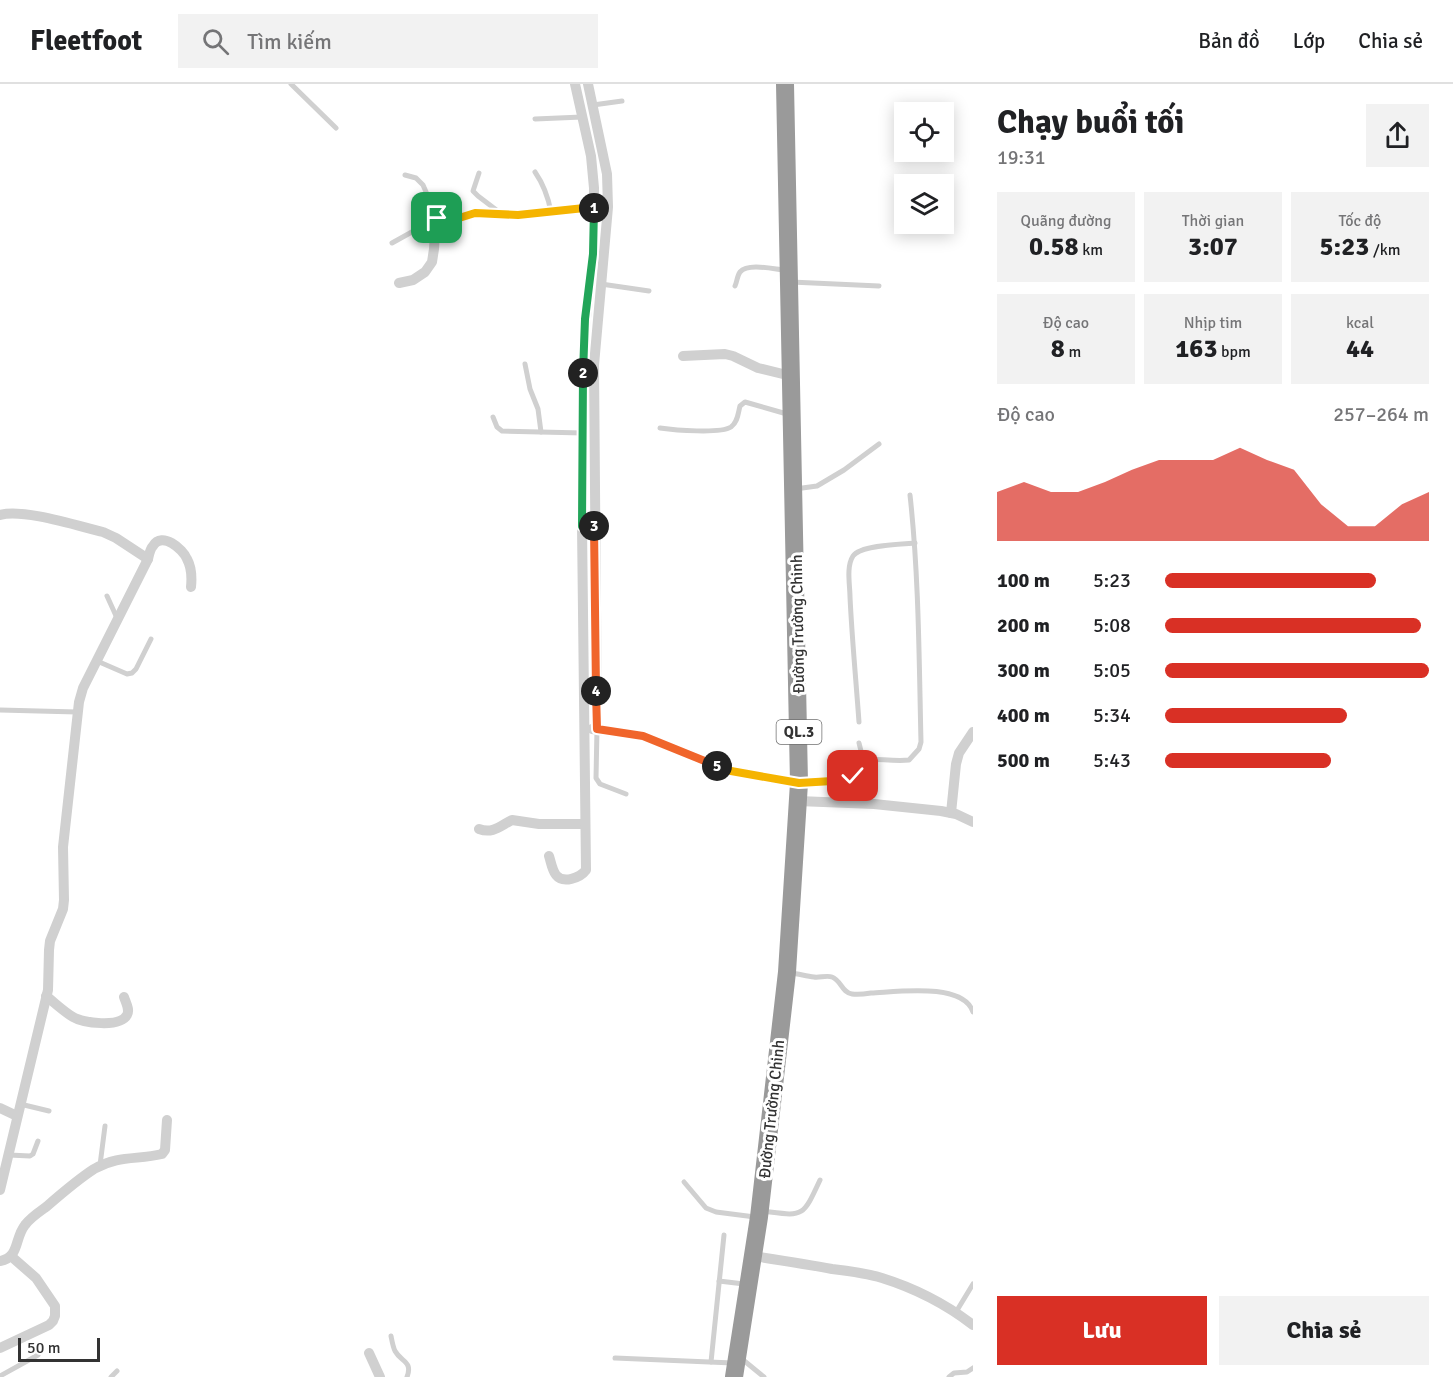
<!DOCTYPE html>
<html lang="vi">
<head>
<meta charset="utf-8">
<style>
  :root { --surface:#fff; --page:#f2f2f2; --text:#202124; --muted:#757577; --line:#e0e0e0; --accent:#d93025 }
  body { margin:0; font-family:Signika,sans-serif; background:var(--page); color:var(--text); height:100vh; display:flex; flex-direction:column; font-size:22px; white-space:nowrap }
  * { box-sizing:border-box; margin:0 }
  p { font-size:20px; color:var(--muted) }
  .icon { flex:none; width:33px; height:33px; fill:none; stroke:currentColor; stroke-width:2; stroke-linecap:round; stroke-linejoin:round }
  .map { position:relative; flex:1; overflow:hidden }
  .panel { display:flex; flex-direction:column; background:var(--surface); width:480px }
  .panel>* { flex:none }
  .tools { position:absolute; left:894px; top:18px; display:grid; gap:12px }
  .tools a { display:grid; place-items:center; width:60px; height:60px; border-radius:0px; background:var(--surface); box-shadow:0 3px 15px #0003; font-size:30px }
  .scale { position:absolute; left:18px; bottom:15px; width:82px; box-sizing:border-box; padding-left:6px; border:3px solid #333; border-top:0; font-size:16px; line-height:21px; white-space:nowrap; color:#333; -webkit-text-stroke:4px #fff; paint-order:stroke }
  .pin { position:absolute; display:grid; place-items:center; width:51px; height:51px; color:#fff; margin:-26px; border-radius:12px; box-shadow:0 3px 9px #0006 }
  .km { position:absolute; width:30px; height:30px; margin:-15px; border-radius:50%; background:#222; color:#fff; font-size:16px; line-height:30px; text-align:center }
  .round { display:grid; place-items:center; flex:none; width:63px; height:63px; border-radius:0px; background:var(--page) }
  .head { display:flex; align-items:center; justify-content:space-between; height:102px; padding:0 24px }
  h1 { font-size:33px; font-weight:700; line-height:45px }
  .metrics { display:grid; grid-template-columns:repeat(3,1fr); gap:9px; height:102px; padding:6px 24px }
  .metrics div { display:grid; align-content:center; border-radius:0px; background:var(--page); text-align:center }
  .metrics b { font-size:26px; font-weight:700 }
  .metrics small { font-size:16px; font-weight:400 }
  .metrics p { font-size:16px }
  .chart { height:168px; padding:12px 24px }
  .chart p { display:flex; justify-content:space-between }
  .chart svg { width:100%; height:108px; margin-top:6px; fill:var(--accent); opacity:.7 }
  .primary-button { display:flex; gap:12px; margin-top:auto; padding:12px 24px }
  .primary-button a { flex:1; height:69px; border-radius:0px; background:var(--accent); color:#fff; font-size:24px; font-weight:700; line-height:69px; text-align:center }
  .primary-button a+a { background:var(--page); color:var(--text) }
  ul { padding:0 24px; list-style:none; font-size:20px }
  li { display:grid; grid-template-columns:96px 72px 1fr; align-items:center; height:45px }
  li i { height:15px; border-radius:8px; background:var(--accent) }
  header { display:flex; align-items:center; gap:36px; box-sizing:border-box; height:84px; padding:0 30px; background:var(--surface); border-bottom:2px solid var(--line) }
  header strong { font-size:28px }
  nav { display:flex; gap:33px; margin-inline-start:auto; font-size:21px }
  .search { width:420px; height:54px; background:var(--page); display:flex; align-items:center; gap:15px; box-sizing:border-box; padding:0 21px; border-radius:0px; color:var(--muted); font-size:22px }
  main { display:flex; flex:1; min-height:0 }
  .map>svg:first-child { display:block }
</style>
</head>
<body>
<header>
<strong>Fleetfoot</strong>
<div class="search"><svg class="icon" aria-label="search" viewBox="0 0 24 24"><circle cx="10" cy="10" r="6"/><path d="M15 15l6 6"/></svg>Tìm kiếm</div>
<nav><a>Bản đồ</a><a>Lớp</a><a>Chia sẻ</a></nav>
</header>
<main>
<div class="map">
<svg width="973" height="1293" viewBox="0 0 973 1293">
  <rect width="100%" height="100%" fill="#fff"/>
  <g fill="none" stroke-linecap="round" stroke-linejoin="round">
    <g stroke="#d0d0d0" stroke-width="5">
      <path d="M291 0 336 44"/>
      <path d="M593 21 622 17"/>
      <path d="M535 35 582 33"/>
      <path d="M535 88C544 101 548 112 551 128"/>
      <path d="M479 89 473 107 478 112 499 128"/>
      <path d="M405 91 416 94 423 101 440 140"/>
      <path d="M392 159 437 134"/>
      <path d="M791 198 879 202"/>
      <path d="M601 200 649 207"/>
      <path d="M735 202C737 198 737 192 740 188 748 179 773 185 784 186"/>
      <path d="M525 280 530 305 538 325 541 348"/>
      <path d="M493 333 497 343 502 347 583 349"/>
      <path d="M660 344C674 346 720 350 731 343 738 338 738 329 740 322L745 318 787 330"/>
      <path d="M795 405 817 402 844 386 879 360"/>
      <path d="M107 512 117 534"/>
      <path d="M97 577 127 590 132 589 136 585 151 555"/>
      <path d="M0 626 77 628"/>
      <path d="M859 638C856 596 852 555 850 513 850 501 846 483 853 472 860 461 902 460 915 459"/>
      <path d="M597 645 596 694 600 700 626 710"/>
      <path d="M859 659 863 675"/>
      <path d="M803 699 849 696 853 692 856 676C873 673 891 678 909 676L919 665 921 658C919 576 919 493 910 411"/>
      <path d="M791 889C799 890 806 892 814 893 819 894 827 891 832 893 841 896 842 909 852 910 858 911 865 910 871 909 896 908 963 898 973 928"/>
      <path d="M20 1020 49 1027"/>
      <path d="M9 1071 30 1072 33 1070 38 1057"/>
      <path d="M100 1081 105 1042"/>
      <path d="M684 1098 706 1124 716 1128 755 1133"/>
      <path d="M762 1127C803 1132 802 1135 820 1096"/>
      <path d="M719 1197 744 1200"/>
      <path d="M956 1228 973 1200"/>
      <path d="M391 1252C392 1257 393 1263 395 1267 401 1278 413 1277 407 1293"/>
      <path d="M615 1274 733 1279"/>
      <path d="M742 1275 764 1293"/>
      <path d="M711 1278 724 1151"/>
      <path d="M0 1292 38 1271"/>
      <path d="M111 1293 117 1287"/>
      <path d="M949 1293 954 1289 967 1288 973 1284"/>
    </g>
    <g stroke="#d0d0d0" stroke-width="10">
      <path d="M588 0 607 90 608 123 594 281 597 645"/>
      <path d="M399 199 413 196 425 188 432 178 434 165 435 147 440 140 475 129 518 131 594 123"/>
      <path d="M683 272 725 270 733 272 758 284 791 292"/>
      <path d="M0 431C22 424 78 442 103 448L116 454 148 475"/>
      <path d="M592 645 643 652 731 687 799 699"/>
      <path d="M798 717 874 720 941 727 956 730 973 738"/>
      <path d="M951 729 956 680 959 669 973 648"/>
      <path d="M479 745C493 750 500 742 512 736L539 740H585"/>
      <path d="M549 772C551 778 552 786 556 791 563 800 580 794 586 786L582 442 584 252 593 170 594 104 591 72 575 0"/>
      <path d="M46 912C55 919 63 927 73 933 83 939 120 944 127 931 130 926 126 919 124 913"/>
      <path d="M0 1024 17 1032"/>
      <path d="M0 1106 48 906 49 866 50 857 63 825 64 816 63 763 79 618 83 604 148 475C149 471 150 465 153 462 162 447 183 465 187 475 192 484 192 493 191 503"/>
      <path d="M753 1172C779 1176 806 1180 832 1185 849 1187 866 1189 882 1194 914 1204 947 1221 973 1241"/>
      <path d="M0 1177C20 1173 14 1155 25 1141 30 1134 39 1128 46 1123 61 1110 77 1096 94 1085 119 1071 137 1076 162 1070L165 1066 167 1036"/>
      <path d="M0 1264 49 1241 53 1237 55 1232V1222L36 1194 12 1173"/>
      <path d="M369 1269 380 1293"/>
    </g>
    <path stroke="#9a9a9a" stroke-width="18" d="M734 1293 759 1133 787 888 799 699 785 0"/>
  </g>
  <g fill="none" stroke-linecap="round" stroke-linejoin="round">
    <defs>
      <path id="split-1" d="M437 134 440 140 475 129 518 131 594 123V124"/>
      <path id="split-2" d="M583 289 585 235 593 170 594 124"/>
      <path id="split-3" d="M583 289 582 442H594"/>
      <path id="split-4" d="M594 442 596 607"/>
      <path id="split-5" d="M596 607 597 645 643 652 717 682"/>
      <path id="split-6" d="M717 682 731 687 799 699 849 696 853 692"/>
    </defs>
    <use href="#split-1" stroke="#fff" stroke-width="12"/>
    <use href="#split-2" stroke="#fff" stroke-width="12"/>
    <use href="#split-3" stroke="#fff" stroke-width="12"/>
    <use href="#split-4" stroke="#fff" stroke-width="12"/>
    <use href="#split-5" stroke="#fff" stroke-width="12"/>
    <use href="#split-6" stroke="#fff" stroke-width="12"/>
    <use href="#split-1" stroke="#f5b400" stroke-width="8"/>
    <use href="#split-2" stroke="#22a559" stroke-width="8"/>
    <use href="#split-3" stroke="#22a559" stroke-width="8"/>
    <use href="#split-4" stroke="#f0652b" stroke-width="8"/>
    <use href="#split-5" stroke="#f0652b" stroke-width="8"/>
    <use href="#split-6" stroke="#f5b400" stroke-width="8"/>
  </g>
  <g text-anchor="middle" stroke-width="6" stroke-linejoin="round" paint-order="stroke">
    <rect fill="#fff" stroke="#707070" stroke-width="1.5" x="776.5" y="636" width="45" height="24" rx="4.5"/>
    <g font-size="15" font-weight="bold" fill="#333">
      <text x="799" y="653">QL.3</text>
    </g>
    <g font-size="16" fill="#333" stroke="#fff">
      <text transform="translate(797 540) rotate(-91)" y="6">Đường Trường Chinh</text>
      <text transform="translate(771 1025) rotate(-84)" y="6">Đường Trường Chinh</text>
    </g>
  </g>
</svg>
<div class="tools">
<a><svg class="icon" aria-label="locate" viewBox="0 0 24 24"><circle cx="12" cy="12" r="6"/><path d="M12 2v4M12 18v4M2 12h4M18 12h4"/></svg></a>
<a><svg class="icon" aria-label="layers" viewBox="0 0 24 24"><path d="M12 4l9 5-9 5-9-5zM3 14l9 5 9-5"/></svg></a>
</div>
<div class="scale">50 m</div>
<div class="pin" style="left:437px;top:134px;background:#1e9e55"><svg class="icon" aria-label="arrive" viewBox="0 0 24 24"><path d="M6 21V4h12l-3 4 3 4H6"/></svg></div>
<div class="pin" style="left:853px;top:692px;background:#d93025"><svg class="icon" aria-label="check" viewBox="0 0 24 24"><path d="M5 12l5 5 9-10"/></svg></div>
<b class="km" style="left:594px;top:124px">1</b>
<b class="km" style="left:583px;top:289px">2</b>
<b class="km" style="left:594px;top:442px">3</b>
<b class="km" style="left:596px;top:607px">4</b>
<b class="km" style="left:717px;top:682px">5</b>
</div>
<section class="panel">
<div class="head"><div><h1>Chạy buổi tối</h1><p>19:31</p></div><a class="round"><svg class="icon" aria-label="share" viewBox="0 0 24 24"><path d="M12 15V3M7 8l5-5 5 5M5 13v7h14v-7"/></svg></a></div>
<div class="metrics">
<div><p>Quãng đường</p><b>0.58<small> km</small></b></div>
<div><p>Thời gian</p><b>3:07</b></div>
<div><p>Tốc độ</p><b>5:23<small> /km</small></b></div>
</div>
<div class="metrics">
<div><p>Độ cao</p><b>8<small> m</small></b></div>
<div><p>Nhịp tim</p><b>163<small> bpm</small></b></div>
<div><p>kcal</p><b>44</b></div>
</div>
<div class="chart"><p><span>Độ cao</span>257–264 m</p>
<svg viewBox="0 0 160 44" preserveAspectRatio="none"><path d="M0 44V24L10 20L20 24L30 24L40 20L50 15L60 11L70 11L80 11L90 6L100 11L110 15L120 29L130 38L140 38L150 29L160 24V44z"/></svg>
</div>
<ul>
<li><b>100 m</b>5:23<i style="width:80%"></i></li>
<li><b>200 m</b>5:08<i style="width:97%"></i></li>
<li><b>300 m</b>5:05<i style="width:100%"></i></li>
<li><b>400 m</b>5:34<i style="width:69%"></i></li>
<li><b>500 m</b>5:43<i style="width:63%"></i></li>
</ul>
<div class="primary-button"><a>Lưu</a><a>Chia sẻ</a></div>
</section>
</main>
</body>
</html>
